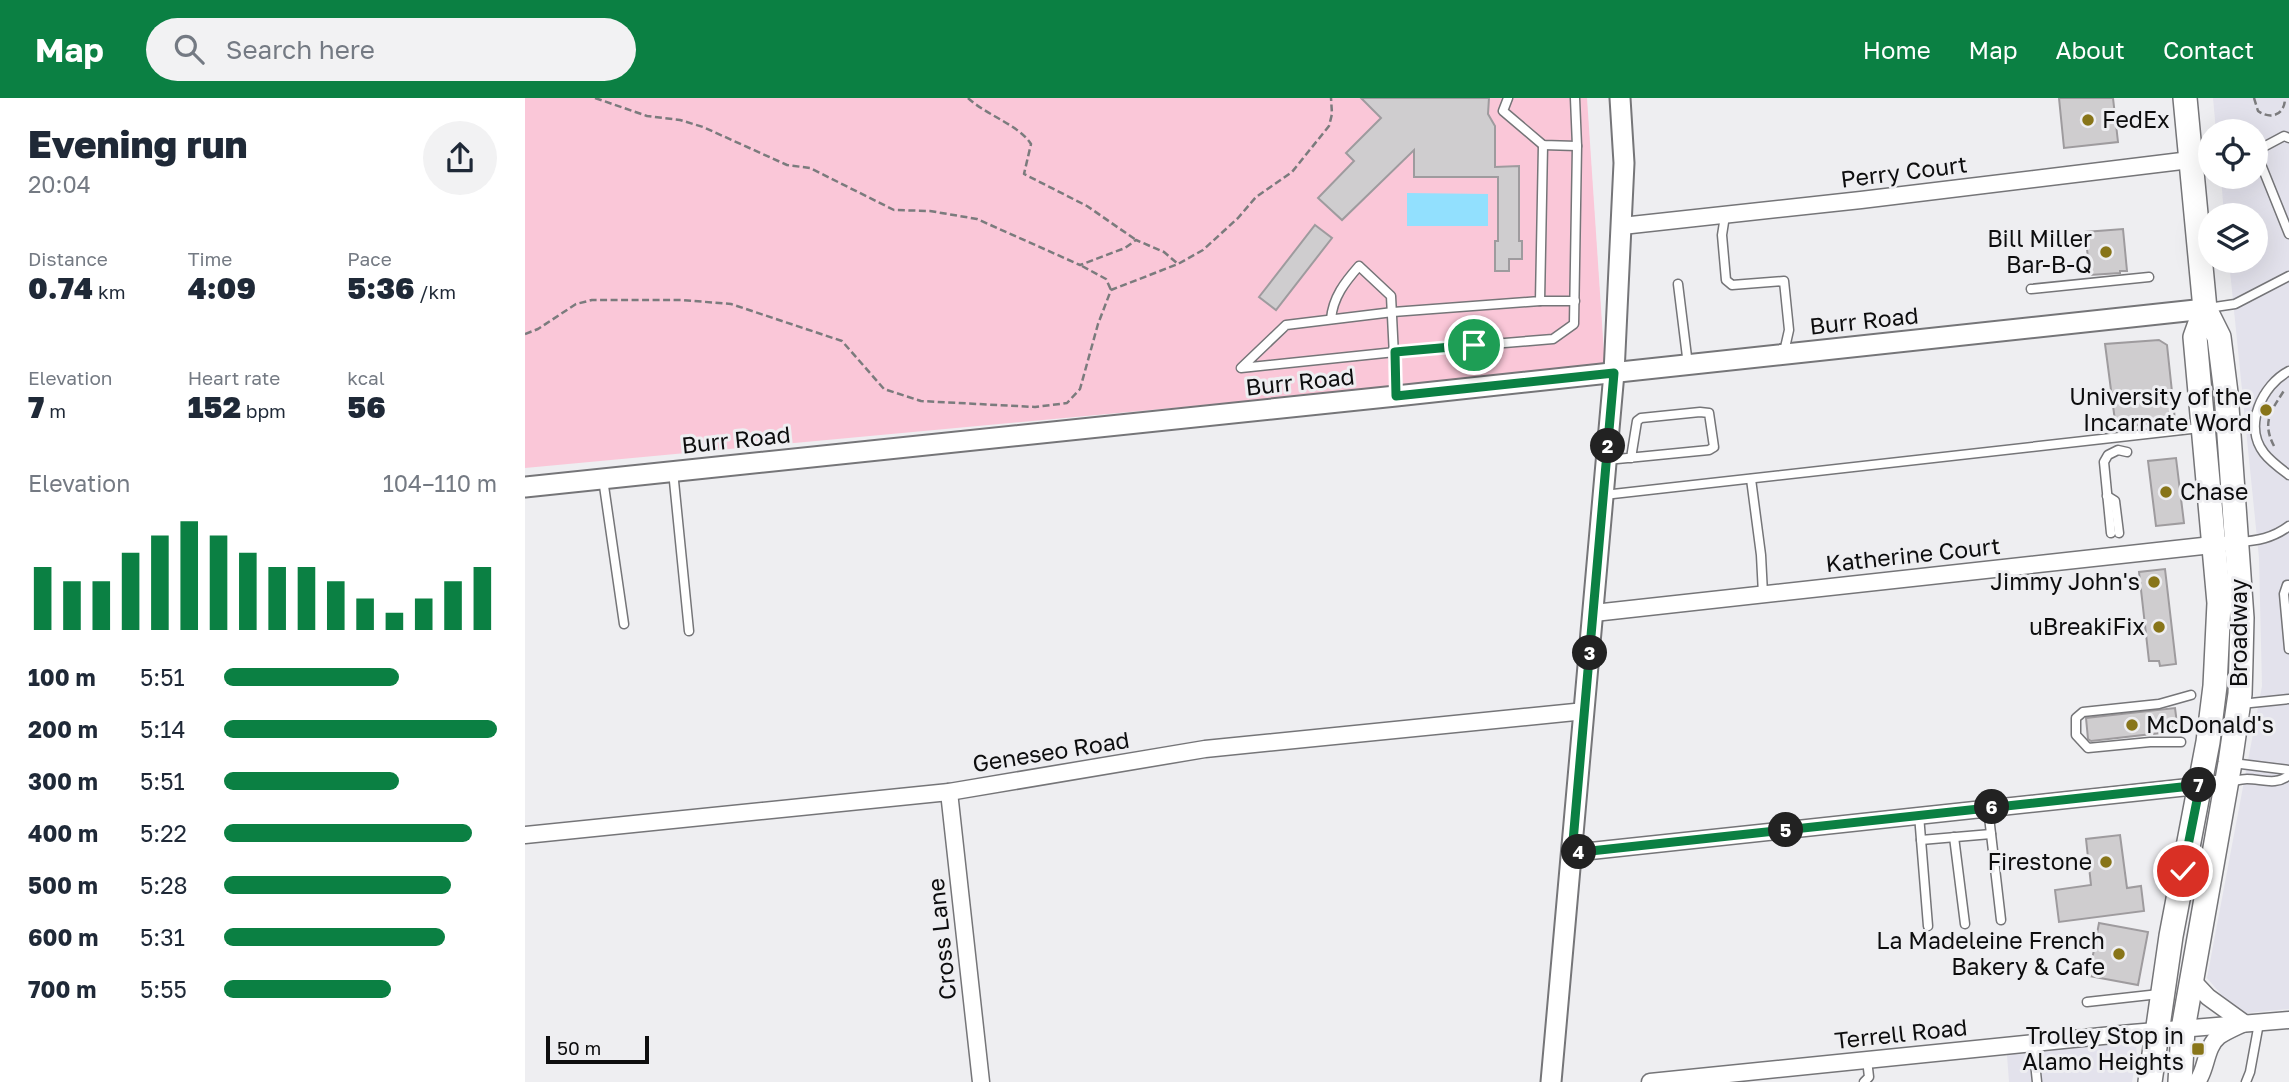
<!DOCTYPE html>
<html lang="en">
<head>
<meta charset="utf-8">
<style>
  :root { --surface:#fff; --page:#f2f2f3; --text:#1f2937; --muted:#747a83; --accent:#0b8043 }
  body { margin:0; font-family:"Golos Text",sans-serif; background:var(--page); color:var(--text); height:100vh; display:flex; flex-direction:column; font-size:26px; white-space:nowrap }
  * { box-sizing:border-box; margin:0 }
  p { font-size:23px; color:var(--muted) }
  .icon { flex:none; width:38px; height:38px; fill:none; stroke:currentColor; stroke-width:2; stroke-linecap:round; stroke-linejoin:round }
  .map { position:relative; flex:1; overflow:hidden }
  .panel { display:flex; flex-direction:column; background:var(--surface); width:525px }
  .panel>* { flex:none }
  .fabs { position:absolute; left:1673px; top:21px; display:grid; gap:14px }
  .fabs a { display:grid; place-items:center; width:70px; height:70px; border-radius:50%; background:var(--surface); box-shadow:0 7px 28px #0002; font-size:35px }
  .scale { position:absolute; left:21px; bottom:18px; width:103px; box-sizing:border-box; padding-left:7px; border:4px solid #0d0d0e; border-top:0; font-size:19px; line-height:24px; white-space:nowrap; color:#0d0d0e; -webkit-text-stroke:5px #eeeef1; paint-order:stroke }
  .pin { position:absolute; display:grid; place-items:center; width:60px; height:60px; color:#fff; margin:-30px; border:4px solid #fff; border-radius:50%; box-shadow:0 2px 7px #0007 }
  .km { position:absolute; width:35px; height:35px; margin:-18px; border-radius:50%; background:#222; color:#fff; font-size:19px; line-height:35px; text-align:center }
  .round { display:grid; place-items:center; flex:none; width:74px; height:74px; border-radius:37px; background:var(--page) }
  .headline { display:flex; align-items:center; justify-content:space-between; height:119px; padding:0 28px }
  h1 { font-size:38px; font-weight:800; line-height:52px }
  .metrics { display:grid; grid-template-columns:repeat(3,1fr); gap:10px; height:119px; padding:7px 28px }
  .metrics div { display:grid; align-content:center }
  .metrics b { font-size:30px; font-weight:800 }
  .metrics small { font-size:19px; font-weight:400 }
  .metrics p { font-size:19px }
  .chart { height:196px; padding:14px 28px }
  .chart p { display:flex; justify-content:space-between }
  .chart svg { width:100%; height:126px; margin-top:7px; stroke:var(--accent); stroke-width:6 }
  ul { padding:0 28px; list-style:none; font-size:23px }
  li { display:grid; grid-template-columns:112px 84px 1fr; align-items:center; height:52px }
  li i { height:18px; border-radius:9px; background:var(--accent) }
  header { display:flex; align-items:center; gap:42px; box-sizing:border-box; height:98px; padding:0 35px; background:var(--accent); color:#fff }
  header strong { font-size:33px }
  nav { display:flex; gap:38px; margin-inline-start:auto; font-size:24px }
  .search { width:490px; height:63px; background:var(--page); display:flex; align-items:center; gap:18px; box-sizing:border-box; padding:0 24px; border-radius:38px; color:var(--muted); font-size:26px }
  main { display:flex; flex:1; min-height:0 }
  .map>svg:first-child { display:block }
</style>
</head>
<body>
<header>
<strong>Map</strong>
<div class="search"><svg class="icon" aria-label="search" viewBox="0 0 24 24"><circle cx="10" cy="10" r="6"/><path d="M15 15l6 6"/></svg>Search here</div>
<nav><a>Home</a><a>Map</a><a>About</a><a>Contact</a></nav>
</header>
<main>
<section class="panel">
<div class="headline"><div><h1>Evening run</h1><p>20:04</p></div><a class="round"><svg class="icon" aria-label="share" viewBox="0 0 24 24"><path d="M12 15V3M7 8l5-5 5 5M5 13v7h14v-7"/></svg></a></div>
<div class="metrics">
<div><p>Distance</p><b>0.74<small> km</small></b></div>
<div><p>Time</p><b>4:09</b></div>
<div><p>Pace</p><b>5:36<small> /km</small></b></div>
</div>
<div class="metrics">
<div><p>Elevation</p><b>7<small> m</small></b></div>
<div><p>Heart rate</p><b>152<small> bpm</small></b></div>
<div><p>kcal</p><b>56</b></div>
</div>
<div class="chart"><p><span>Elevation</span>104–110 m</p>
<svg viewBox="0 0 160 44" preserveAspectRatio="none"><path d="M5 44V22M15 44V27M25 44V27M35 44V17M45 44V11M55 44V6M65 44V11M75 44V17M85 44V22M95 44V22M105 44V27M115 44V33M125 44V38M135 44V33M145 44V27M155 44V22"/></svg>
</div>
<ul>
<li><b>100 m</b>5:51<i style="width:64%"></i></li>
<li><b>200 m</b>5:14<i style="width:100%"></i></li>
<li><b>300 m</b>5:51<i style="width:64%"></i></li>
<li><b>400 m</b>5:22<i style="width:91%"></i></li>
<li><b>500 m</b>5:28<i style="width:83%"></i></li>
<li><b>600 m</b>5:31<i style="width:81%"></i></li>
<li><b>700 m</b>5:55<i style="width:61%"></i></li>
</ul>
</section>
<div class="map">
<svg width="1764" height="984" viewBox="0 0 1764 984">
  <rect width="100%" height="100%" fill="#eeeef1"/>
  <g fill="#e3e2ec">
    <path d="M1688 0H1764V911L1713 916 1682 880 1737 588 1734 460 1704 163H1731V117H1699L1696 79H1731V33H1691Z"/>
    <path d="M1603 944 1611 947 1612 956 1607 984H1484L1482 957Z"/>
  </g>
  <path fill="#fac7d8" d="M0 0H1062L1080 270 0 370Z"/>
  <path fill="#92e0fe" d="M882 95 963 96V128H882Z"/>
  <g fill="#cfcdcf" stroke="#9e9b9e" stroke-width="2">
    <path d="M836 0H964L963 16 970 28V69L994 68V143H997V161H984V173H970V143H973V79H889V52L817 122 793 100 829 63 821 55 856 20Z"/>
    <path d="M1534 0H1588L1593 44 1539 50Z"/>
    <path d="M790 127 807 140 751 212 734 199Z"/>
    <path d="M1598 131 1602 173H1595V175L1565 177 1560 134Z"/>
    <path d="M1634 242 1642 247 1650 322 1599 329 1590 323 1580 246Z"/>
    <path d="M1651 360 1659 425 1631 428 1623 363Z"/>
    <path d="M1640 471 1651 566 1635 568 1634 563H1624L1614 474Z"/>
    <path d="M1650 610 1653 633 1566 643 1563 641 1561 620Z"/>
    <path d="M1595 737 1602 790 1616 788 1619 813 1534 824 1530 792 1566 787 1561 741Z"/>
    <path d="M1574 825 1623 834 1613 887 1564 878Z"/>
  </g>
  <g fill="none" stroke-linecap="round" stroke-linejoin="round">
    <defs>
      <g id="service">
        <path d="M983 0 978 13 1018 47 1052 48"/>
        <path d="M1018 47 1015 203 868 214 761 227 716 270 870 254 1028 241 1049 226 1052 48 1050 0"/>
        <path d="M1731 53 1759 38 1764 40"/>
        <path d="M1731 54 1764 136"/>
        <path d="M1200 118 1197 137 1201 182 1207 187 1259 183 1264 232 1259 254"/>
        <path d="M1153 186 1163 267"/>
        <path d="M1506 191 1624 179"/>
        <path d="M1015 203H1050"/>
        <path d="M1683 210 1710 206 1764 178"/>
        <path d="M806 221C808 199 820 184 834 168L866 198 871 298"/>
        <path d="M1764 273C1737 287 1718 328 1739 355 1745 363 1756 371 1764 377"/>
        <path d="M1082 362 1184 352 1189 349 1184 315 1175 314 1116 320 1112 323 1106 360"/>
        <path d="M148 373 164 533"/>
        <path d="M78 381 99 526"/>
        <path d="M1226 381 1236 457 1238 496"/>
        <path d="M1079 397 1675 330"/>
        <path d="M1582 398 1590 403 1594 435"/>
        <path d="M1586 435 1579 364 1583 357 1593 352 1602 354"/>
        <path d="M1713 444C1732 443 1748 440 1764 428"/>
        <path d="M1764 487H1762L1759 496 1764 551"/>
        <path d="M1716 606 1764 601"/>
        <path d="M1656 644H1625L1563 650 1551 637V620L1558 614 1634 606 1666 597"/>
        <path d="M1708 665 1764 672"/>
        <path d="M1704 684C1710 683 1716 681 1722 681 1737 681 1751 688 1764 677"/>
        <path d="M1463 710 1476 822"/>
        <path d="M1394 717 1403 828"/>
        <path d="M1429 739 1440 826"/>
        <path d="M1396 742 1466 736"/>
        <path d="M1562 904 1634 896"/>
        <path d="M1508 945 1512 984"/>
        <path d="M1339 984 1344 979 1342 962"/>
        <path d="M1721 984 1725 974 1734 925"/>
      </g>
      <g id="minor">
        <path d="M1097 128 1336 102 1665 62"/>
        <path d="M1069 515 1696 446"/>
        <path d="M424 694 456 984"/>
        <path d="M0 737 424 694 680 651 1060 613"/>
        <path d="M1047 755 1701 685"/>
        <path d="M1667 882 1683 899 1719 925C1711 929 1701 933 1694 938 1680 949 1682 971 1672 984"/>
        <path d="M1125 984 1607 935 1764 922"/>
      </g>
      <g id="tertiary">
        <path d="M0 389 871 298 1680 211"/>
        <path d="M1026 984 1089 275 1099 65 1095 0"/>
      </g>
      <g id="primary">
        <path d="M1625 984 1646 838 1683 644 1690 588 1694 505 1670 239 1680 211"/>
        <path d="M1655 984 1658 931 1705 665 1715 596 1716 562 1717 520 1701 295 1694 239 1680 211 1660 0"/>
      </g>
    </defs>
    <use href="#service" stroke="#757578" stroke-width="11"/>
    <use href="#minor" stroke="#757578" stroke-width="19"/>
    <use href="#tertiary" stroke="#757578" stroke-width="23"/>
    <use href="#primary" stroke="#757578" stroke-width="26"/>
    <g stroke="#7b7b7d" stroke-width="2.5" stroke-dasharray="7 3.5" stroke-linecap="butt">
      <path d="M70 0 122 18 155 22 178 29 262 67 285 70 369 112 405 113 452 121 555 167 600 150 611 142 639 154 653 166"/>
      <path d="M443 0C461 17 494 27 506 46L499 76 562 108 611 142"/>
      <path d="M1729 0 1733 13C1746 22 1760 17 1760 0"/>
      <path d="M557 168 581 181 586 192"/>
      <path d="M0 236 13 231 51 206 67 202H157L206 206 317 243 359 291 396 303 510 309 542 305 555 291 573 226 586 192 653 166 678 152 713 120 731 99 767 74 804 28 807 16 806 0"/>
      <path d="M1749 348C1736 323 1747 312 1760 291"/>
    </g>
    <use href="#service" stroke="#fff" stroke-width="8"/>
    <use href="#minor" stroke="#fff" stroke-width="16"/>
    <use href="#tertiary" stroke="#fff" stroke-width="19"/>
    <use href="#primary" stroke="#fff" stroke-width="23"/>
  </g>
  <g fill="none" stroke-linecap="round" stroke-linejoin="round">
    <defs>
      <path id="route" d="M949 247 870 254 871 298 1089 275 1047 755 1675 687 1658 773"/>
    </defs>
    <use href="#route" stroke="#fff" stroke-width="14"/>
    <use href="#route" stroke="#0b8043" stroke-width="9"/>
  </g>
  <g fill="#887519" stroke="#eeeef1" stroke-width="2.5">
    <circle cx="1563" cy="22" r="7"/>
    <circle cx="1581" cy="154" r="7"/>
    <circle cx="1741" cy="312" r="7"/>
    <circle cx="1641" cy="394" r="7"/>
    <circle cx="1629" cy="484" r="7"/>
    <circle cx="1634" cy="529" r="7"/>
    <circle cx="1607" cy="627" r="7"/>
    <circle cx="1581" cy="764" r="7"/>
    <circle cx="1594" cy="856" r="7"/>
    <rect x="1666" y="944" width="14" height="14" rx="3.5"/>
  </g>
  <g text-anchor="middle" stroke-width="6" stroke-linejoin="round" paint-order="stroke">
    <g font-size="23" fill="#0d0d0e" stroke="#eeeef1" text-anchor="end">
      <text x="1577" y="30" text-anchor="start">FedEx</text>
      <text x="1567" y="149">Bill Miller<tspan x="1567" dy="26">Bar-B-Q</tspan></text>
      <text x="1727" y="307">University of the<tspan x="1727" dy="26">Incarnate Word</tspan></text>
      <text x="1655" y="402" text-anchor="start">Chase</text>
      <text x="1615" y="492">Jimmy John's</text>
      <text x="1620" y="537">uBreakiFix</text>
      <text x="1621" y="635" text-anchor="start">McDonald's</text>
      <text x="1567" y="772">Firestone</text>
      <text x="1580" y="851">La Madeleine French<tspan x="1580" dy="26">Bakery &amp; Cafe</tspan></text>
      <text x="1659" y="946">Trolley Stop in<tspan x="1659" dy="26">Alamo Heights</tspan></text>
    </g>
    <g font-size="23" fill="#0d0d0e" stroke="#eeeef1">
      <text transform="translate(1379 74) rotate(-7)" y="8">Perry Court</text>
      <text transform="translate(1339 223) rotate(-6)" y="8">Burr Road</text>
      <text transform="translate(775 284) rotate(-6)" y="8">Burr Road</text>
      <text transform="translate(211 342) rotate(-6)" y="8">Burr Road</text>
      <text transform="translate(1388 457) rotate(-6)" y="8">Katherine Court</text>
      <text transform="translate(1714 535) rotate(-90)" y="8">Broadway</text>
      <text transform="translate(526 654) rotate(-9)" y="8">Geneseo Road</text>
      <text transform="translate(417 841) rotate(-96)" y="8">Cross Lane</text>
      <text transform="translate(1376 936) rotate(-6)" y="8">Terrell Road</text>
    </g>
  </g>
</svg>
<div class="fabs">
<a><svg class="icon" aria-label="locate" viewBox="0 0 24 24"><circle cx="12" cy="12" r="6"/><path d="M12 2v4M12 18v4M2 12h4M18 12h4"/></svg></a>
<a><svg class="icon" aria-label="layers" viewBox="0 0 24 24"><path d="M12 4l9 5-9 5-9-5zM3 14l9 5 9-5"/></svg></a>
</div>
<div class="scale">50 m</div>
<div class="pin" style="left:949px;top:247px;background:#1e9e55"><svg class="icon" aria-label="arrive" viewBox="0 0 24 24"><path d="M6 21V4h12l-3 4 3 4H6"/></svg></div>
<div class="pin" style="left:1658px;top:773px;background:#d93025"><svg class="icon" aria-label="check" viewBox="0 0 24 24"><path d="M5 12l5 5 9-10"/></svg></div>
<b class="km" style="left:1083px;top:348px">2</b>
<b class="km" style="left:1065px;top:555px">3</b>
<b class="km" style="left:1054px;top:754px">4</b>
<b class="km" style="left:1261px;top:732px">5</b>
<b class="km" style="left:1467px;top:709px">6</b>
<b class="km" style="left:1674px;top:687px">7</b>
</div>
</main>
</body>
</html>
